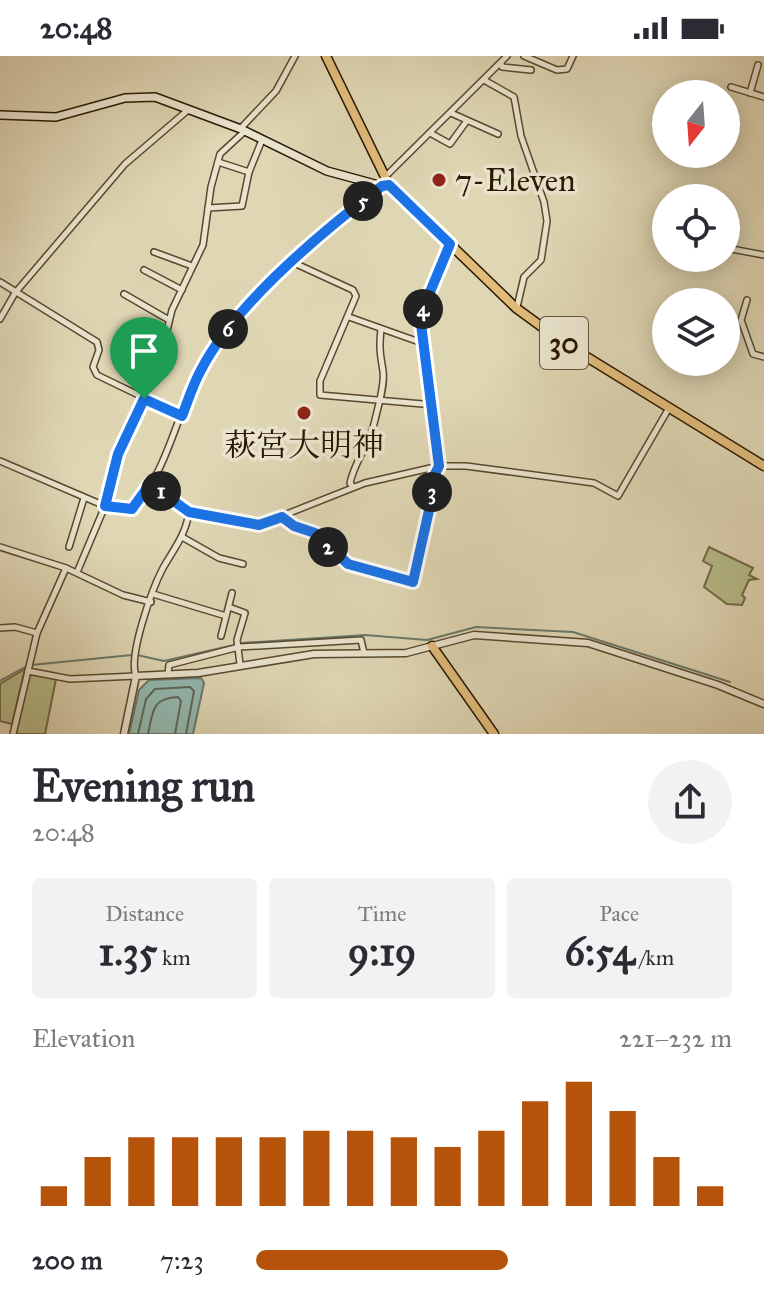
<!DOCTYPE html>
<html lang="en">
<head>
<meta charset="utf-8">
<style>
  :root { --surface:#fff; --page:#f2f2f3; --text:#2b2b33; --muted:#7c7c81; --accent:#b45309 }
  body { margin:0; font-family:"IM FELL Great Primer","Noto Serif JP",serif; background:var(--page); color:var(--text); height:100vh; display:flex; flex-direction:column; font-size:30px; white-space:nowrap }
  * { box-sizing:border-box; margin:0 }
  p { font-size:26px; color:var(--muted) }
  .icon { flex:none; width:44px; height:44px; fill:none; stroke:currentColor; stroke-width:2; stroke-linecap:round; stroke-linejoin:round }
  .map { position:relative; height:678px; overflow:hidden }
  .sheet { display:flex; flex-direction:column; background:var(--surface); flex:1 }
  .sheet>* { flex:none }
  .needle { width:52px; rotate:197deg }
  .buttons { position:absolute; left:652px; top:24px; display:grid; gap:16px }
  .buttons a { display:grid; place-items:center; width:88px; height:88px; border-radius:50%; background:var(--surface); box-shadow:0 4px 20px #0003; font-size:40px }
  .pin { position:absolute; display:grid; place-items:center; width:68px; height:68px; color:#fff; margin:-82px -34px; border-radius:50% 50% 50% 0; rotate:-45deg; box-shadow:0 0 8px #0007 }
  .pin .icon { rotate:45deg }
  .km { position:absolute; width:40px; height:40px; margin:-20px; border-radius:50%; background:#222; color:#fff; font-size:22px; line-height:40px; text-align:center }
  .round { display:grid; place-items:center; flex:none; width:84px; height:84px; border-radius:42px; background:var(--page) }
  .headline { display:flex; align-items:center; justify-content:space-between; height:136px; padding:0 32px }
  h1 { font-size:44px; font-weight:700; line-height:60px }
  .figures { display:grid; grid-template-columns:repeat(3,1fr); gap:12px; height:136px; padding:8px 32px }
  .figures div { display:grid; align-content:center; border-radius:8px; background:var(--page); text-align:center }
  .figures b { font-size:40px; font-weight:700 }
  .figures small { font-size:22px; font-weight:400 }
  .figures p { font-size:22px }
  .chart { height:224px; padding:16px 32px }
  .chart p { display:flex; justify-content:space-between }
  .chart svg { width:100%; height:144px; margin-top:8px; stroke:var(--accent); stroke-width:6 }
  ul { padding:0 32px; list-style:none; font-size:26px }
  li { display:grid; grid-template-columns:128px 96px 1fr; align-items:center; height:60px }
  li i { height:20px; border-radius:10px; background:var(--accent) }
  .status { display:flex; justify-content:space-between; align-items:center; height:56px; padding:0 40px; background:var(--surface); direction:ltr }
  .status svg { height:22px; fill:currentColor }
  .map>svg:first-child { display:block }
</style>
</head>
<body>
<div class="status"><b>20:48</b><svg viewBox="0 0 49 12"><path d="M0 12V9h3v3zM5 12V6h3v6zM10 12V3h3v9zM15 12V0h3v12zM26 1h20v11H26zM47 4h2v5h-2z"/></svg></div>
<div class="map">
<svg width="764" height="678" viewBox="0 0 764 678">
  <rect width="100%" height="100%" fill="#dfd6b4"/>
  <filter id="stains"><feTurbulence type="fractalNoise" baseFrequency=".0025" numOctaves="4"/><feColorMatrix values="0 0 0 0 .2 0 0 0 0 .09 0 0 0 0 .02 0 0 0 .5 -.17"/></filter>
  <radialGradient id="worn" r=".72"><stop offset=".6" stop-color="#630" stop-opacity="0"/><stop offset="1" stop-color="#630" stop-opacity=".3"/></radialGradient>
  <g fill="#b6bc8a" stroke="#706a46" stroke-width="2">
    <path d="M709 491 753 512 749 519 757 523 749 524 742 539 745 542 742 549 727 548 704 531 712 510 703 505Z"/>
    <path d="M25 613 12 668 0 665V628Z"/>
    <path d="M33 618 56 623 45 678H16L29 621Z"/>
  </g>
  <path fill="#93b9b0" stroke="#69796a" stroke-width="2" d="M201 622 204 627 193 678H129L139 634 149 624Z"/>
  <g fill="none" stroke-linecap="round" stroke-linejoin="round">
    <g stroke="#5e6858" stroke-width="2">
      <path d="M138 678 146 643 155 633 190 631 194 635 186 678"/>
      <path d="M148 678C153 655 152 642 178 641L181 645 175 678"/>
    </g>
    <g stroke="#69796a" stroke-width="2">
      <path d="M242 587 365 579 427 584 476 571 573 576 730 626"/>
      <path d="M137 599 164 605 234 589"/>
      <path d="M31 609 132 599"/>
      <path d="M0 625 25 611"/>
    </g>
    <defs>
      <g id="minor">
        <path d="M524 0 557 14 567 13 573 0"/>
        <path d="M501 7 502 11 531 14"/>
        <path d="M484 24 514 41 521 80 544 146 547 165 541 204 524 221 517 251"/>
        <path d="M731 31 764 41"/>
        <path d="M750 37 758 9"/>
        <path d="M451 57 498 78"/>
        <path d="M241 72 276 35 295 0"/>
        <path d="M432 78 450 88 466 66"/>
        <path d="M218 106 249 116"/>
        <path d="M387 119 507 0"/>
        <path d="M208 152 242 150 249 116 262 84"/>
        <path d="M726 192 764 199"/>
        <path d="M154 196 192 210"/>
        <path d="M292 206 353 234 356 240 320 325V339L434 349"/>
        <path d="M144 214 182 234"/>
        <path d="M0 226 97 286 99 294 93 311 97 319 182 360"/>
        <path d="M124 238 169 264"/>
        <path d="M747 244 741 264 753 298 764 301"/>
        <path d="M349 261 425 288"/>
        <path d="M0 263 15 237 125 108 188 54"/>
        <path d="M0 405 105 450 132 453C169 415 176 356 202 311 244 239 316 181 382 130"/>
        <path d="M150 428 189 456 259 469 365 427 439 410H466L594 427 618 440 669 352"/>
        <path d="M353 431 350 427C355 404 370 388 375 364 378 350 385 330 383 315 380 296 379 293 381 273"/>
        <path d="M283 462 294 470 315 477 348 508 413 526 433 422 439 410 420 260 449 189"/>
        <path d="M182 481 219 502 243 508"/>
        <path d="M0 491 66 512"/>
        <path d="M69 491 84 442"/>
        <path d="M78 514 105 450 118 398 161 299 172 254 203 189 211 131 220 98 245 75"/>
        <path d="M153 538 226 560"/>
        <path d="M229 551 245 557 237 584 240 608"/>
        <path d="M0 572 15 571 37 577"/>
        <path d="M221 580 232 537"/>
        <path d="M28 615 70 623 136 620C128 600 152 533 163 512 174 493 186 478 189 456"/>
        <path d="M168 618 169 609 239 591 361 584 364 597"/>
        <path d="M13 678 37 577 66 512 123 539 151 546"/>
      </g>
      <path id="tertiary" d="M124 678 136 620 198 617 314 598 406 597 474 579 588 587 718 629 764 648"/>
      <path id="secondary" d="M0 59 56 61 125 42 155 41 241 73 327 115 382 130 389 129"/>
      <g id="primary">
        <path d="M326 0 389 129 516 252 564 287 764 410"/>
        <path d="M432 590 494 678"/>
      </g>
    </defs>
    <use href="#minor" stroke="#57482e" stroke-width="8"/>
    <use href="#tertiary" stroke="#57482e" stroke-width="9"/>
    <use href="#secondary" stroke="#2a1801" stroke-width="10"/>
    <use href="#primary" stroke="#2a1801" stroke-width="11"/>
    <use href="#minor" stroke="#eae4ce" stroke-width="5"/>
    <use href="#tertiary" stroke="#eae4ce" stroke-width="6"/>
    <use href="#secondary" stroke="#eae4ce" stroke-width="7"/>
    <use href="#primary" stroke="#e0bb7a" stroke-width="8"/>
  </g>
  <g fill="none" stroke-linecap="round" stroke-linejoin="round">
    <defs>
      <path id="route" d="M389 129 450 188 420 260 439 410 433 422 432 441 413 526 348 508 315 477 294 470 282 461 259 469 189 456 150 428 132 453 105 450 118 398 144 343 182 360C188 345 193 328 201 314 235 247 323 175 382 130Z"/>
    </defs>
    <use href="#route" stroke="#fff" stroke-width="16"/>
    <use href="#route" stroke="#1a73e8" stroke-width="10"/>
  </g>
  <g fill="#8f2418" stroke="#eae4ce" stroke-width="3">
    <circle cx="439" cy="124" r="8"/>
    <circle cx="304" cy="357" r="8"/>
  </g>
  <g text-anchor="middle" stroke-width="7" stroke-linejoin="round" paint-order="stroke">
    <rect fill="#eae4ce" stroke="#64553e" stroke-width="2" x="540" y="261" width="48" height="52" rx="6"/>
    <g font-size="30" font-weight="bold" fill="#2a1801">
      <text x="564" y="297">30</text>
    </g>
    <g font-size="32" fill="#2a1801" stroke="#eae4ce" text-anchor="start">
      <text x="455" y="135">7-Eleven</text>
      <text x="304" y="400" text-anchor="middle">萩宮大明神</text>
    </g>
  </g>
  <rect width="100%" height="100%" filter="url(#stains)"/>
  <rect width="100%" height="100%" fill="url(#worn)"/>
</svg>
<div class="buttons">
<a><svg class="needle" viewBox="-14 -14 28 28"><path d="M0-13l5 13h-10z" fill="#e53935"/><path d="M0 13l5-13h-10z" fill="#7c7c81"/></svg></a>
<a><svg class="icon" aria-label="locate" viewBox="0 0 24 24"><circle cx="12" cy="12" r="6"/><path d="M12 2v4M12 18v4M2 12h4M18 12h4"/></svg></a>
<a><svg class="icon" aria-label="layers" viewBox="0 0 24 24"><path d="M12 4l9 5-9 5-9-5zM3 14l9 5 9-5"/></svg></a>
</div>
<div class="pin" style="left:144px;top:343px;background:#1e9e55"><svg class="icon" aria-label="arrive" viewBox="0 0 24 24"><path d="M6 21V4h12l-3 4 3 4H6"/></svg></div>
<b class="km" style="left:161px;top:435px">1</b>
<b class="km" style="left:328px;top:491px">2</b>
<b class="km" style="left:432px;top:436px">3</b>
<b class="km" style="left:423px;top:253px">4</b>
<b class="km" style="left:363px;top:145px">5</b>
<b class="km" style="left:228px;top:273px">6</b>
</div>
<section class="sheet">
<div class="headline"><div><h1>Evening run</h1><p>20:48</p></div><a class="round"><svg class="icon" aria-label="share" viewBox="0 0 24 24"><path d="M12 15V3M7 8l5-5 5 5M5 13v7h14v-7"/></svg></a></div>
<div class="figures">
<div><p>Distance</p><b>1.35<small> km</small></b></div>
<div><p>Time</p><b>9:19</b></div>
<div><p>Pace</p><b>6:54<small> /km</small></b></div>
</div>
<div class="chart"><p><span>Elevation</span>221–232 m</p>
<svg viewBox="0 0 160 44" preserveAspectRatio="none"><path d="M5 44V38M15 44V29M25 44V23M35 44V23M45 44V23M55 44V23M65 44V21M75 44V21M85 44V23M95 44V26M105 44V21M115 44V12M125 44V6M135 44V15M145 44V29M155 44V38"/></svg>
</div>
<ul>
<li><b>200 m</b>7:23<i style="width:53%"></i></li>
</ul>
</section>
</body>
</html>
